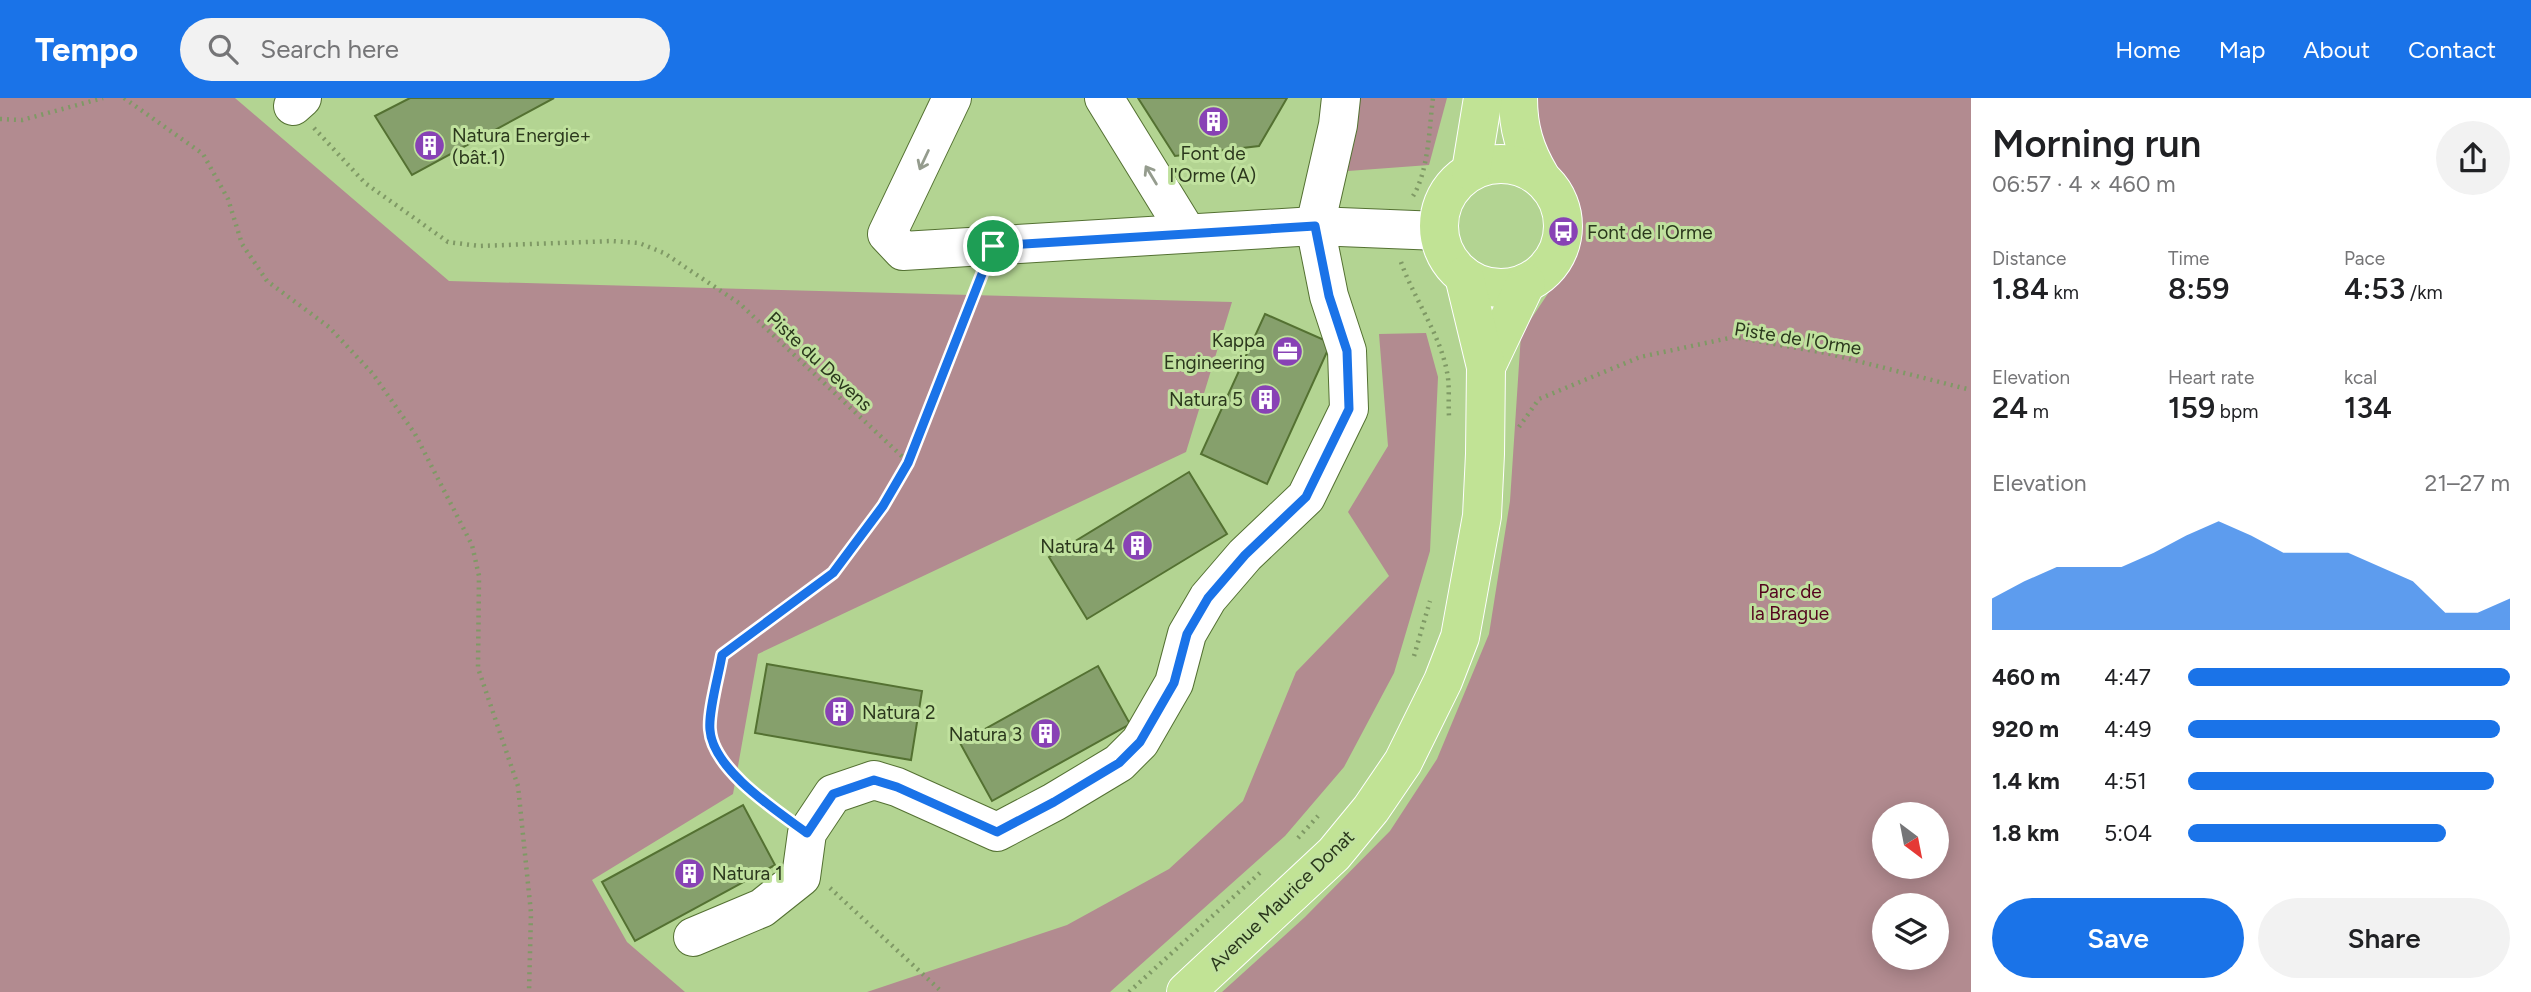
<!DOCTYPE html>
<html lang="en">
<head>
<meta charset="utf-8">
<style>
  :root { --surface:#fff; --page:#f2f2f2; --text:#202124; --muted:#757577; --accent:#1a73e8 }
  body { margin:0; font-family:Figtree,sans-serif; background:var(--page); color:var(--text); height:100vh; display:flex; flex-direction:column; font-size:26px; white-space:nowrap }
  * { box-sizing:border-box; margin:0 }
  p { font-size:23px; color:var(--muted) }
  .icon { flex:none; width:38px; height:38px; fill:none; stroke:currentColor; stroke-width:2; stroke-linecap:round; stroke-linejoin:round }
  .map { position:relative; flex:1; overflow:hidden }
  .details { display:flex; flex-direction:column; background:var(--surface); width:560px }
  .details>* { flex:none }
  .needle { width:46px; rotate:148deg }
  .fabs { position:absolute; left:1872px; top:704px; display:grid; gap:14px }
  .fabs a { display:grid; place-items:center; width:77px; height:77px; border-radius:50%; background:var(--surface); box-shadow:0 4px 18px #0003; font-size:35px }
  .pin { position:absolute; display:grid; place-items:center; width:60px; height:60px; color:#fff; margin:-30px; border:4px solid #fff; border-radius:50%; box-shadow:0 2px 7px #0007 }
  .round { display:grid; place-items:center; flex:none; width:74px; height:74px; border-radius:37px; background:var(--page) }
  .headline { display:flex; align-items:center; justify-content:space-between; height:119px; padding:0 21px }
  h1 { font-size:38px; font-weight:600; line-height:52px }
  .figures { display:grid; grid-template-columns:repeat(3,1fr); gap:10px; height:119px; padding:7px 21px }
  .figures div { display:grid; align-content:center }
  .figures b { font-size:30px; font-weight:600 }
  .figures small { font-size:19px; font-weight:400 }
  .figures p { font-size:19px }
  .chart { height:196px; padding:14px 21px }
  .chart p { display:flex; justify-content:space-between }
  .chart svg { width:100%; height:126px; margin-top:7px; fill:var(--accent); opacity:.7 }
  .button { display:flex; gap:14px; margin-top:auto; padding:14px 21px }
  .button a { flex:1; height:80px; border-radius:42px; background:var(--accent); color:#fff; font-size:28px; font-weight:600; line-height:80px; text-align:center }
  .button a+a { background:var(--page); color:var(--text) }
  ul { padding:0 21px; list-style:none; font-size:23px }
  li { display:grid; grid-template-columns:112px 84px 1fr; align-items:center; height:52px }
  li i { height:18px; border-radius:9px; background:var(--accent) }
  header { display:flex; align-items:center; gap:42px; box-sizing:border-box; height:98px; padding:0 35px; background:var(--accent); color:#fff }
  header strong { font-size:33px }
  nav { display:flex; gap:38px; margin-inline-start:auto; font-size:24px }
  .search { width:490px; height:63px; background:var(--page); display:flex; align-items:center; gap:18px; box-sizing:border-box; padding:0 24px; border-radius:38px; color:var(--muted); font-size:26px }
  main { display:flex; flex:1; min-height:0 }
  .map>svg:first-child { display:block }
</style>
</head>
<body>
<header>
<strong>Tempo</strong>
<div class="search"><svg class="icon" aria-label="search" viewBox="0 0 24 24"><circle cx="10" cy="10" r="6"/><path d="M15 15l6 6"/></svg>Search here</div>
<nav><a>Home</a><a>Map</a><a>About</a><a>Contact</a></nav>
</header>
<main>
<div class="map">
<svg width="1971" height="894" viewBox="0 0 1971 894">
  <rect width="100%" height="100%" fill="#b3d492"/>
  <g fill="#b28b90" fill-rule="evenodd">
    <path d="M0 0H235L449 183 1232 204 1186 354 758 556 733 696 592 782 627 844 685 894H0Z"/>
    <path d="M1353 0H1447L1429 67 1348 73Z"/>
    <path d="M1530 0H1971V894H1222L1305 819 1390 733 1437 661 1489 536 1510 403 1521 236 1569 164 1577 134 1573 107 1539 55ZM1885 716H1937V768H1885ZM1885 807H1937V859H1885Z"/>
    <path d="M1426 235 1438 279 1430 453 1394 575 1344 669 1285 738 1110 894H867L1067 827 1169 771 1243 703 1296 574 1389 478 1348 414 1388 348 1379 236Z"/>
  </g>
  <g fill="#86a06c" stroke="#547132" stroke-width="2">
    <path d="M410 0H554L412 77 375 18Z"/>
    <path d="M1138 0H1287L1259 48 1175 58Z"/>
    <path d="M1265 216 1331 245 1267 386 1201 356Z"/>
    <path d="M1189 374 1227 436 1087 521 1049 459Z"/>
    <path d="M767 566 922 593 911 662 755 635Z"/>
    <path d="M1098 568 1130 626 992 703 960 645Z"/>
    <path d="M743 707 775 767 635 843 602 784Z"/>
  </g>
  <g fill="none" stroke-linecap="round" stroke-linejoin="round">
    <defs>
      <g id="minor">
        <path d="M952 0 887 136 903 153 1315 128 1439 133"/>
        <path d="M1104 0 1187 135"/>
        <path d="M293 8 302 0"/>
        <path d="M693 839 762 810 801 779 807 735 833 696 874 682 897 689 997 734 1054 704 1119 665 1140 644 1174 585 1187 536 1208 500 1245 457 1306 399 1349 311 1347 253 1329 198 1315 128 1338 27 1341 0"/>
      </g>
      <g id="major">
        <path d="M1518 0C1518 30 1525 53 1540 78"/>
        <circle cx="1501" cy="128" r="62"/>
        <path d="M1471 73 1483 0"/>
        <path d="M1486 269 1526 185"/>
        <path d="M1186 894 1334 756 1371 711 1403 664 1443 583 1460 539 1482 418 1485 356 1486 269 1464 178"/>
      </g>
    </defs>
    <use href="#minor" stroke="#547132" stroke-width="40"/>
    <use href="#major" stroke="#fff" stroke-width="40"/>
    <g stroke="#7f9965" stroke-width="4.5" stroke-dasharray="2 5" stroke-linecap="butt">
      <path d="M124 0 203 56 228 101 242 146 267 183 329 229 373 276 415 336 472 447 479 478 478 570 518 688 531 815 529 894"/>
      <path d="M0 21 22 22 103 0"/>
      <path d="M314 30 365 85 448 144 479 148 612 143 639 145 664 155 739 205 908 364 883 408 833 475 721 557C719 574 707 620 710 634 718 670 754 695 781 716"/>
      <path d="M1413 98C1429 72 1429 30 1433 0"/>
      <path d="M1401 164C1414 201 1440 236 1447 274 1450 288 1448 304 1449 318"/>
      <path d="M1519 329 1539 301 1640 259 1734 239 1826 255 1971 292"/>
      <path d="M908 364 979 183"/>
      <path d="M1414 558 1430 503"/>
      <path d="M1298 740 1318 718"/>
      <path d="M830 790 942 894"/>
      <path d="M1129 894 1263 772"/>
    </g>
    <use href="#minor" stroke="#fff" stroke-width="38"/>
    <use href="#major" stroke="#c1e395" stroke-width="38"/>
  </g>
  <defs><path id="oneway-shaft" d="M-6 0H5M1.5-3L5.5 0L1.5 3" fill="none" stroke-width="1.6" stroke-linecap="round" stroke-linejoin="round" transform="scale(1.75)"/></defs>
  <g stroke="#959c8e">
    <use href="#oneway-shaft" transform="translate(924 62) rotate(115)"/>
    <use href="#oneway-shaft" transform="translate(1151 77) rotate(-121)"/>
  </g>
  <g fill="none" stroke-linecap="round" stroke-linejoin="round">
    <defs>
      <path id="route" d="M1315 128 1329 198 1347 253 1349 311 1306 399 1245 457 1208 500 1187 536 1174 585 1140 644 1119 665 1054 704 997 734 897 689 874 682 833 696 807 735C777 713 713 672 710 632 708 614 719 576 722 557L833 475 883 408 908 365 993 148Z"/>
    </defs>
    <use href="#route" stroke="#fff" stroke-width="14"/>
    <use href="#route" stroke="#1a73e8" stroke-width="9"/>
  </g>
  <defs>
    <symbol id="building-disc" viewBox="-11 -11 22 22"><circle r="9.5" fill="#8842b5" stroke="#c0e19e"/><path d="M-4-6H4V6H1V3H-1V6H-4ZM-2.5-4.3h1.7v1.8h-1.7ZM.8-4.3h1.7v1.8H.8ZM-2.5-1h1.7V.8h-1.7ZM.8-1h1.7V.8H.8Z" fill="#fff"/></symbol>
    <symbol id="bus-disc" viewBox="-11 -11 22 22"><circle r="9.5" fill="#8842b5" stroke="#c0e19e"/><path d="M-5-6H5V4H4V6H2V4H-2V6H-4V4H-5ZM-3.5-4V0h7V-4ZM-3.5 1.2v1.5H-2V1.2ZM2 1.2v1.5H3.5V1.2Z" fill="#fff"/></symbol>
    <symbol id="office-disc" viewBox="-11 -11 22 22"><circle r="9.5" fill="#8842b5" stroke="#c0e19e"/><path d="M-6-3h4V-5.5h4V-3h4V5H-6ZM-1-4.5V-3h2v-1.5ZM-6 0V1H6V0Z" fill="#fff"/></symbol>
  </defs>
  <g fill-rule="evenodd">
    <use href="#building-disc" x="1196" y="6" width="35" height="35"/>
    <use href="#building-disc" x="412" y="30" width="35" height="35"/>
    <use href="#bus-disc" x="1546" y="116" width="35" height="35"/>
    <use href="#office-disc" x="1270" y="236" width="35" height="35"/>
    <use href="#building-disc" x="1248" y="284" width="35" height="35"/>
    <use href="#building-disc" x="1120" y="430" width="35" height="35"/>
    <use href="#building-disc" x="822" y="596" width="35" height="35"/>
    <use href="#building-disc" x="1028" y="618" width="35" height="35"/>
    <use href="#building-disc" x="672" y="758" width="35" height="35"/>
  </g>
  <g text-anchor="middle" stroke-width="6" stroke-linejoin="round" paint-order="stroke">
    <g font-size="19" fill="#2b381d" stroke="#c0e19e" text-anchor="start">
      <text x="452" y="44">Natura Energie+<tspan x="452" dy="22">(bât.1)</tspan></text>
      <text x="1213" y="62" text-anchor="middle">Font de<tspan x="1213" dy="22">l'Orme (A)</tspan></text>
      <text x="1587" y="141">Font de l'Orme</text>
      <text x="1265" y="249" text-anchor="end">Kappa<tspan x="1265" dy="22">Engineering</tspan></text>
      <text x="1243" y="308" text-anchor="end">Natura 5</text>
      <text x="1115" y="455" text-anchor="end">Natura 4</text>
      <text x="862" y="621">Natura 2</text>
      <text x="1022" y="643" text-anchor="end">Natura 3</text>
      <text x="712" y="782">Natura 1</text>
    </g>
    <g font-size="19" fill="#2b381d" stroke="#c0e19e">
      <text transform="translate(1798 240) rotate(9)" y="7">Piste de l'Orme</text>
      <text transform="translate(820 263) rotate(43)" y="7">Piste du Devens</text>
      <text transform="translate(1281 802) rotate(-44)" y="7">Avenue Maurice Donat</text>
    </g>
    <g font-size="19" fill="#54041e" stroke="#c0e19e">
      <text x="1790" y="500">Parc de<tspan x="1790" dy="22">la Brague</tspan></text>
    </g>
  </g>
</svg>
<div class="fabs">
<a><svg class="needle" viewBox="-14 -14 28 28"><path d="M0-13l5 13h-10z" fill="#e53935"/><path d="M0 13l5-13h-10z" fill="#757577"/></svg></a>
<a><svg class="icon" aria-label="layers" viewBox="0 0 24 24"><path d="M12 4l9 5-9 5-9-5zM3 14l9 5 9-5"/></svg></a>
</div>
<div class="pin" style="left:993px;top:148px;background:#1e9e55"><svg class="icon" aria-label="arrive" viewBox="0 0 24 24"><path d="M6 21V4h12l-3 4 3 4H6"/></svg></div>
</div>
<section class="details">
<div class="headline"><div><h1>Morning run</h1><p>06:57 · 4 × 460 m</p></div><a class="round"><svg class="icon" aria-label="share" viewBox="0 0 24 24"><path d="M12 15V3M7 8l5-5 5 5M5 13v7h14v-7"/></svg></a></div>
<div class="figures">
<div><p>Distance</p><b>1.84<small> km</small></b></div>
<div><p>Time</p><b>8:59</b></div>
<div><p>Pace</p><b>4:53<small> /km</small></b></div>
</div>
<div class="figures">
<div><p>Elevation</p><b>24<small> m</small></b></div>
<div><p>Heart rate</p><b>159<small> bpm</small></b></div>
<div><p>kcal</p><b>134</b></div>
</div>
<div class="chart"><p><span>Elevation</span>21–27 m</p>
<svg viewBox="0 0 160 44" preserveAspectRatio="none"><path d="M0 44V33L10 27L20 22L30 22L40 22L50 17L60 11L70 6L80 11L90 17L100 17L110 17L120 22L130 27L140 38L150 38L160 33V44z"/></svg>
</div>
<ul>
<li><b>460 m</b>4:47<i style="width:100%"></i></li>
<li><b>920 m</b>4:49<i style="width:97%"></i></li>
<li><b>1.4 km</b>4:51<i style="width:95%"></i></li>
<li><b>1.8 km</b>5:04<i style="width:80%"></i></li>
</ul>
<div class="button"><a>Save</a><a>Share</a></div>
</section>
</main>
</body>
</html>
